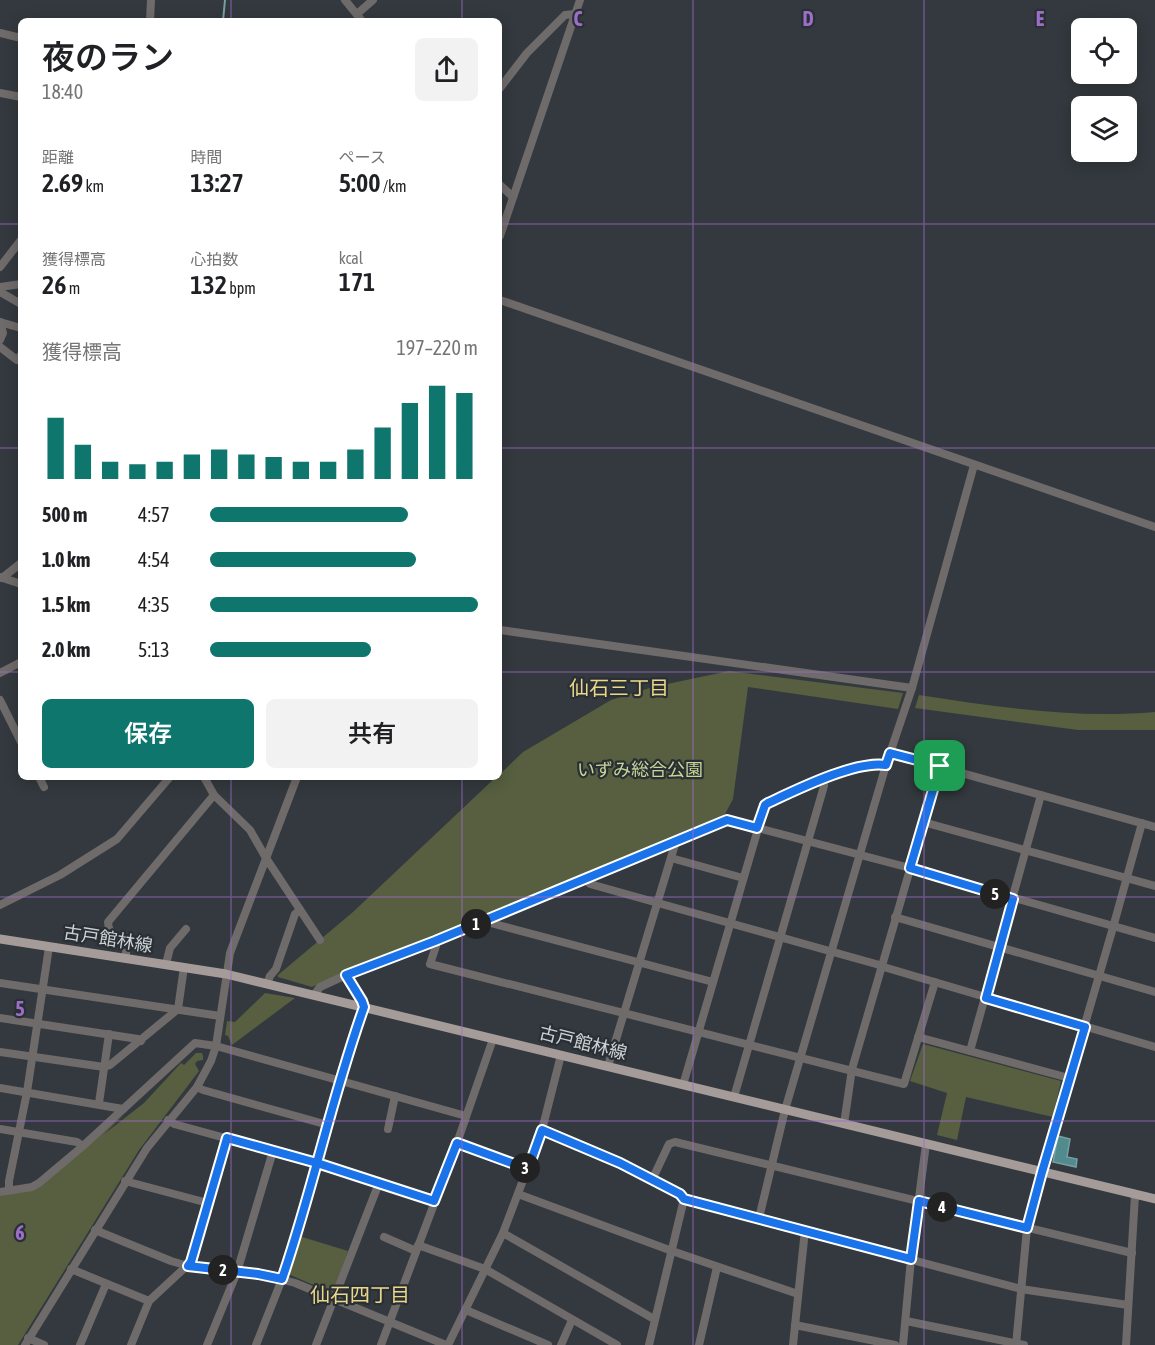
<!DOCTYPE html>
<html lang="ja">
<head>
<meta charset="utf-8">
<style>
  :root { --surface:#fff; --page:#f2f2f2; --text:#202124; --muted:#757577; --accent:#0f766e }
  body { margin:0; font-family:"Asap Condensed","Noto Sans JP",sans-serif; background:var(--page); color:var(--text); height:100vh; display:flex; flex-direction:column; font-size:22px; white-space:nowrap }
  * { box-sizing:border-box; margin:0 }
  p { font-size:20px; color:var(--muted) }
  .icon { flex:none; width:33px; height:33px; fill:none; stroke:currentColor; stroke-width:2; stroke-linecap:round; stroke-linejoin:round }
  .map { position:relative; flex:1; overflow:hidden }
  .sheet { position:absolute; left:18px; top:18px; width:484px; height:762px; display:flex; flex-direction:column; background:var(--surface); border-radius:9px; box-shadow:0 3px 15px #0003 }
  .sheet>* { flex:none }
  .controls { position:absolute; left:1071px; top:18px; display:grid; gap:12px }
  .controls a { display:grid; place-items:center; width:66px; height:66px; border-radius:9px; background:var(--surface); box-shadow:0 3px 15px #0003; font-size:30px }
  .pin { position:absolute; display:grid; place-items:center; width:51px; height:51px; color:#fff; margin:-26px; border-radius:12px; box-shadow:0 3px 9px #0006 }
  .km { position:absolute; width:30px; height:30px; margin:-15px; border-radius:50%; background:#222; color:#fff; font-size:16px; line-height:30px; text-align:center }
  .round { display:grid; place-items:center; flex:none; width:63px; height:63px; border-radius:9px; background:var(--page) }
  .summary { display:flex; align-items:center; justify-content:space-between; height:102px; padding:0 24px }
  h1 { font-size:33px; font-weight:600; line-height:45px }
  .metrics { display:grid; grid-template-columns:repeat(3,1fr); gap:9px; height:102px; padding:6px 24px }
  .metrics div { display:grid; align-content:center }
  .metrics b { font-size:26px; font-weight:600 }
  .metrics small { font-size:16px; font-weight:400 }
  .metrics p { font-size:16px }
  .chart { height:168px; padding:12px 24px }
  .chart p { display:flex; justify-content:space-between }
  .chart svg { width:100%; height:108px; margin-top:6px; stroke:var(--accent); stroke-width:6 }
  .button { display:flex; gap:12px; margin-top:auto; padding:12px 24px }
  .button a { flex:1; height:69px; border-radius:9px; background:var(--accent); color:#fff; font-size:24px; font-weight:600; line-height:69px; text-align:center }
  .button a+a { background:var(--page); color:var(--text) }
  ul { padding:0 24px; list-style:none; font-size:20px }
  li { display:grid; grid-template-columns:96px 72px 1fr; align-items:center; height:45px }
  li i { height:15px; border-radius:8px; background:var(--accent) }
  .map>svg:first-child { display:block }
</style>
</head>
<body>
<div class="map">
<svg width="1155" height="1345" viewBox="0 0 1155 1345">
  <rect width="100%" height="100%" fill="#33393e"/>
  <g fill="#575f40">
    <path d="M729 671 903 693 898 709 748 687 733 799 725 814 712 822 442 936 345 972 312 987 278 977V975L353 912 496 777H500V774L523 752 611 700 653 687Z"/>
    <path d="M919 695C997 707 1076 719 1155 712V730H1078L915 708Z"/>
    <path d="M265 993 295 998 232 1045 228 1036 225 1035 227 1021 235 1022Z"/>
    <path d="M923 1044 1061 1081 1053 1117 966 1097 957 1140 937 1135 947 1093 910 1081Z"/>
    <path d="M196 1053H202L203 1056V1060L197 1061 195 1064 199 1071 139 1150 18 1345H0V1196L38 1188 125 1114 103 1135 144 1103 181 1063 184 1065Z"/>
    <path d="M299 1236 348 1251 334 1291 330 1292 288 1274Z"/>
  </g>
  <path fill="#528b8e" stroke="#77a0a4" stroke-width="1.5" d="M1058 1136 1070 1139 1067 1157 1077 1159 1076 1167 1053 1162Z"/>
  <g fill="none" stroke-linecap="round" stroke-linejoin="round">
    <path stroke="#77a0a4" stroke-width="2" d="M223 21 225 0"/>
    <g stroke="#6f6b6a" stroke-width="8">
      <path d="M345 0 362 21"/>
      <path d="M357 14 373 0"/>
      <path d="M150 21 151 0"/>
      <path d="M0 33 21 38"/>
      <path d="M500 88 527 53 565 15 575 14"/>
      <path d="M0 93 21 97"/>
      <path d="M500 185 513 197"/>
      <path d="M500 236 580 0"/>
      <path d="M0 267 21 240"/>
      <path d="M0 287 21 284"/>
      <path d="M0 292 21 304"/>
      <path d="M500 300 1155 527"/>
      <path d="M0 322 21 328"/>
      <path d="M0 322 3 333 0 340"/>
      <path d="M0 347 17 360 21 355"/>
      <path d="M0 577 21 584"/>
      <path d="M2 578 21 563"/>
      <path d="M500 630 912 688"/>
      <path d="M0 673 21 662"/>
      <path d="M0 700 21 742"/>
      <path d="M890 753 1155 827"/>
      <path d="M39 777 44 787"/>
      <path d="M204 777 214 795 250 830 266 858 320 940"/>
      <path d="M923 822 1155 886"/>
      <path d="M671 858 743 878"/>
      <path d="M586 878 590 884 876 964 887 968 1155 1047"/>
      <path d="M0 905 60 875 117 839 170 777"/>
      <path d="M895 917 1155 992"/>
      <path d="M483 921 713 982"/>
      <path d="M435 941 436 946 430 964 904 1084 935 982"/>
      <path d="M126 958V946L109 929 108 922 214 795"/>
      <path d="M166 964 170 948 186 929"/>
      <path d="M0 983 220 1016"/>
      <path d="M267 984 270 976 276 969 295 914 300 910"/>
      <path d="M314 995 320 987 346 975 435 941 727 820 910 868 1155 938"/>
      <path d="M0 1018 138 1039 141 1041"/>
      <path d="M918 1037 1069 1078"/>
      <path d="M970 1051 1041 795"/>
      <path d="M0 1052 104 1067 110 1065 178 1009 184 967"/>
      <path d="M608 1066 676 841"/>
      <path d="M683 1085 765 805C789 790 860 760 886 765"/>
      <path d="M197 1087 203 1090 328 1125"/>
      <path d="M0 1088 123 1109"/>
      <path d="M734 1097 824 786V779"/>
      <path d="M99 1103 109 1034"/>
      <path d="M168 1120 174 1124 317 1163 434 1201"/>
      <path d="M844 1124 852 1069 940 766"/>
      <path d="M0 1129 77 1142 83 1146"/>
      <path d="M388 1129 395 1096"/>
      <path d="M542 1130 620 1163 680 1195 684 1199 1021 1289 1128 1305"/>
      <path d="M457 1143 528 1169"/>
      <path d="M652 1180 669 1144 675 1142 1132 1253"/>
      <path d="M125 1181 208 1203"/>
      <path d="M9 1190V1181L27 1092 49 947"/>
      <path d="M0 1192 32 1187 39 1183 83 1146 195 1043 216 1046 466 1116"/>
      <path d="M518 1194 672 1251 798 1294"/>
      <path d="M759 1218 785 1110 886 765 912 688 974 465"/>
      <path d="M95 1230 171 1261 188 1266 258 1273 295 1283 446 1345"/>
      <path d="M503 1233 654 1319"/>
      <path d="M384 1237 416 1251"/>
      <path d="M418 1245 485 1269 617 1345"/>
      <path d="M71 1269 149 1301"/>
      <path d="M466 1310 548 1345"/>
      <path d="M906 1321 1024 1345"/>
      <path d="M795 1325 895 1345"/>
      <path d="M28 1338 44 1345"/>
      <path d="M25 1345 147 1148 197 1087 211 1061 216 1046 230 953 297 777"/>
      <path d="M80 1345 106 1284"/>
      <path d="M131 1345 149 1301 191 1262 227 1138"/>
      <path d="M207 1345 237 1272 273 1151"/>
      <path d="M256 1345 284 1274 364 1007 362 1001 346 975"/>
      <path d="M316 1345 379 1183"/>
      <path d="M381 1345 457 1143 493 1039"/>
      <path d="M448 1345 503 1233 542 1130 561 1055"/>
      <path d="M561 1345 572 1320"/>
      <path d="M649 1345 684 1199"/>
      <path d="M699 1345 717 1267"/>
      <path d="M793 1345 805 1230"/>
      <path d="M903 1345 911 1259 926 1144"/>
      <path d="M1016 1345 1027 1228 1042 1172 1112 931 1142 823"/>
      <path d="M1126 1345 1135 1195"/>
    </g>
    <path stroke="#a59c9a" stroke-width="9" d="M0 939 226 974 1155 1199"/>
  </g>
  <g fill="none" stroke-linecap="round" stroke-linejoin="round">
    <defs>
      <path id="route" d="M940 766 890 753 886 765C856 760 796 790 768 803L765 805 757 828 727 820 435 941 346 975 362 1001 364 1007C332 1096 313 1189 282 1279L258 1274 188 1266 191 1262 227 1138 317 1163 434 1201 457 1143 528 1169 542 1130 620 1163 680 1194 684 1199 911 1259 919 1201 1027 1228 1042 1172 1085 1027 986 998 1013 899 910 868 940 766"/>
    </defs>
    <use href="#route" stroke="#fff" stroke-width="12"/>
    <use href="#route" stroke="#1a73e8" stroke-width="8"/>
  </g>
  <path fill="none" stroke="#9c6ec8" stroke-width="1.5" stroke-opacity="0.55" d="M231 0V21M462 0V21M693 0V1345M924 0V1345M0 224H21M500 224H1155M0 448H21M500 448H1155M0 672H21M500 672H1155M231 777V1345M462 777V1345M0 897H1155M0 1121H1155"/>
  <g text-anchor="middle" stroke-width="4.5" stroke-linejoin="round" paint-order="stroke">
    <g font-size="18" fill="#c6d794" stroke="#292f34">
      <text x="640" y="776">いずみ総合公園</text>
    </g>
    <g font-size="18" fill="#ced2d6" stroke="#292f34">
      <text transform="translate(108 939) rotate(9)" y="6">古戸館林線</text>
      <text transform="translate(583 1043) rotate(14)" y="6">古戸館林線</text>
    </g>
    <g font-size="20" fill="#ebd789" stroke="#292f34">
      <text x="619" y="695">仙石三丁目</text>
      <text x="360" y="1302">仙石四丁目</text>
    </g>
  </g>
  <g font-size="20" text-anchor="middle" font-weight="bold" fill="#9c6ec8" stroke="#292f34" stroke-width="4.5" stroke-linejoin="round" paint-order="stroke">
    <text x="578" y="26">C</text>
    <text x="808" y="26">D</text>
    <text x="1040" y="26">E</text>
    <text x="20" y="1016">5</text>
    <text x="20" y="1240">6</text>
  </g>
</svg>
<div class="controls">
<a><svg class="icon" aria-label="locate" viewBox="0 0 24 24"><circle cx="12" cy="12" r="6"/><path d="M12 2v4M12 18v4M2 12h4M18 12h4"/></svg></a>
<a><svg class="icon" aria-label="layers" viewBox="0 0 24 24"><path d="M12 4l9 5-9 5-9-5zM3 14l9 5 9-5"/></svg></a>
</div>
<div class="pin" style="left:940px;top:766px;background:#1e9e55"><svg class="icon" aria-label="arrive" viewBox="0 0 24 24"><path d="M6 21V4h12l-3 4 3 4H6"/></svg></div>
<b class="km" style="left:476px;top:924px">1</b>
<b class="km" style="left:223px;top:1270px">2</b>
<b class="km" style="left:525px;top:1168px">3</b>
<b class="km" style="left:942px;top:1207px">4</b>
<b class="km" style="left:995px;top:894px">5</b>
<section class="sheet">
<div class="summary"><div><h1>夜のラン</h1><p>18:40</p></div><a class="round"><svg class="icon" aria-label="share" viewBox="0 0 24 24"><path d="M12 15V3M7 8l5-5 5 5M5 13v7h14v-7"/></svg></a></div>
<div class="metrics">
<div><p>距離</p><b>2.69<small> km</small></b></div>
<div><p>時間</p><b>13:27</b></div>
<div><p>ペース</p><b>5:00<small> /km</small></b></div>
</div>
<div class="metrics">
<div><p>獲得標高</p><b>26<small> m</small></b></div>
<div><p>心拍数</p><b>132<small> bpm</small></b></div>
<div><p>kcal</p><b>171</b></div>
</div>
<div class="chart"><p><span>獲得標高</span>197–220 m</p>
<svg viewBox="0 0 160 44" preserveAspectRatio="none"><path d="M5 44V19M15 44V30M25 44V37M35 44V38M45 44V37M55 44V34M65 44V32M75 44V34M85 44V35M95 44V37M105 44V37M115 44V32M125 44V23M135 44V13M145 44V6M155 44V9"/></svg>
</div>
<ul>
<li><b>500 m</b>4:57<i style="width:74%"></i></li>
<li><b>1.0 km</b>4:54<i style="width:77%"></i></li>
<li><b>1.5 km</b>4:35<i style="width:100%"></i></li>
<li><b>2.0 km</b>5:13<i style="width:60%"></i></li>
</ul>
<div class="button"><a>保存</a><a>共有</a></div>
</section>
</div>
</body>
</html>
